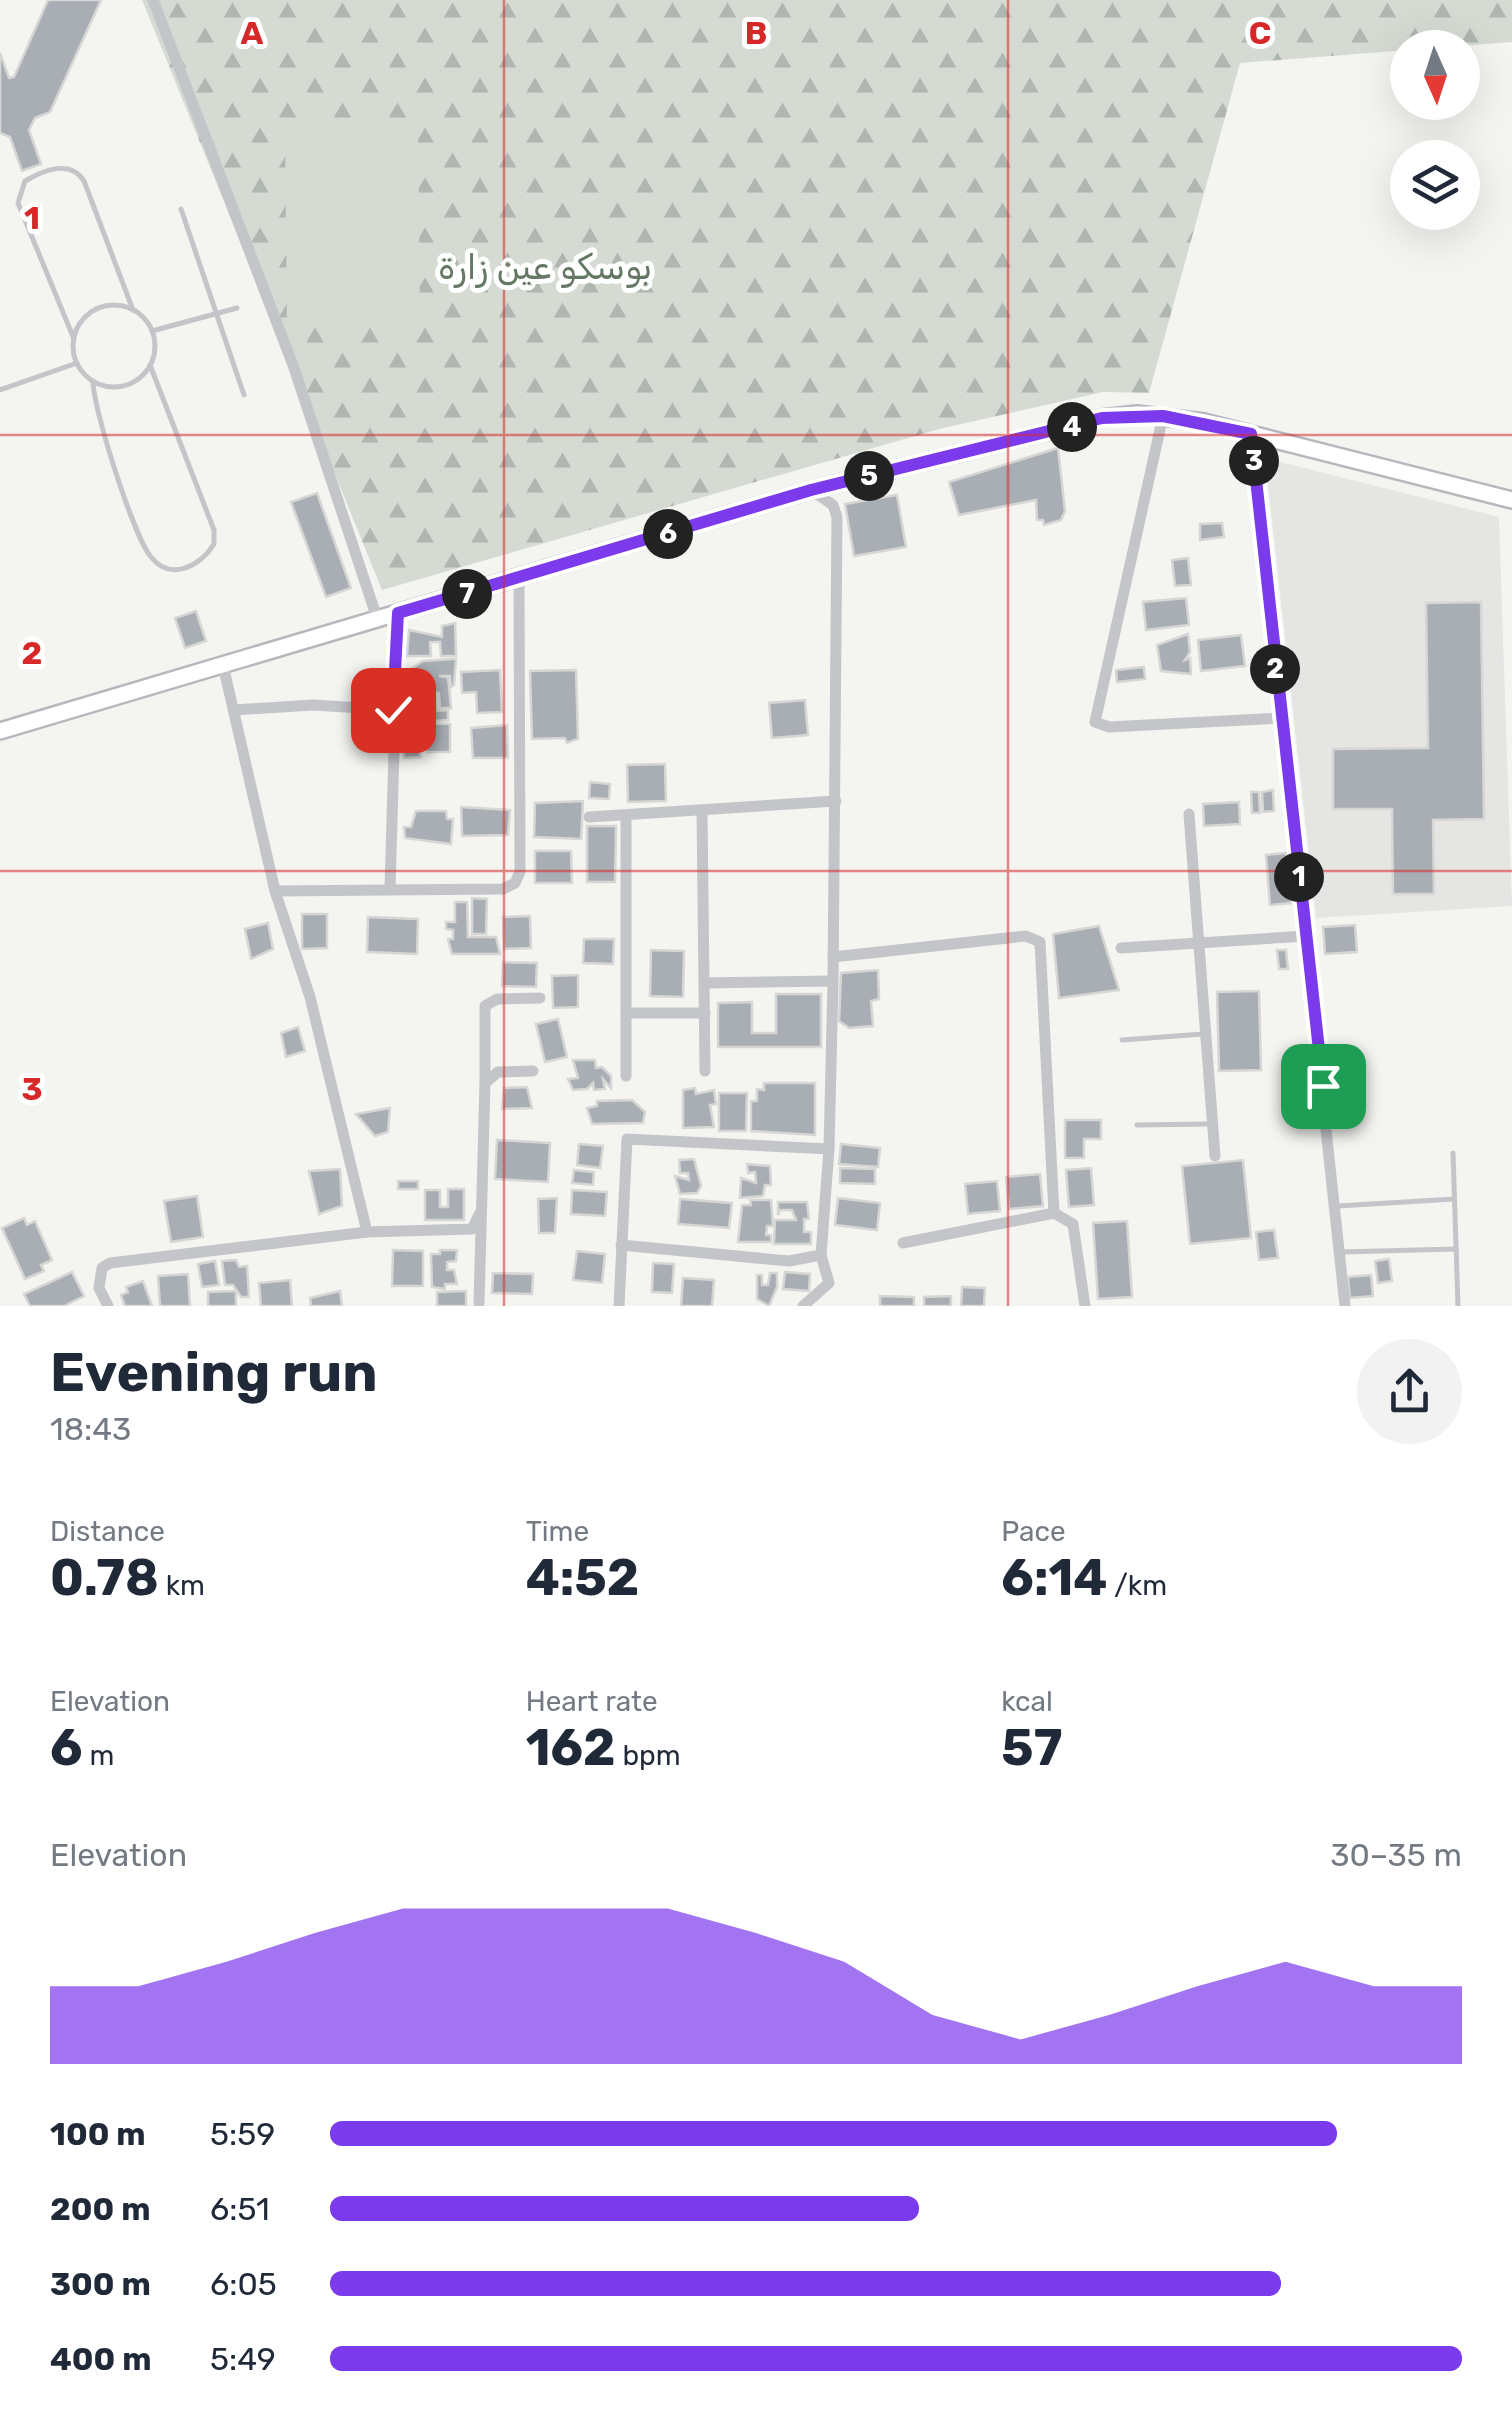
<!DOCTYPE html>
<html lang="en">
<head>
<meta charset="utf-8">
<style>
  :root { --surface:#fff; --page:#f2f2f3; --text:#1f2937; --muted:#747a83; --accent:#7c3aed }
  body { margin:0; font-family:Rubik,"Noto Sans Arabic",sans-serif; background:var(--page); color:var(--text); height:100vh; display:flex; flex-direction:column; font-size:38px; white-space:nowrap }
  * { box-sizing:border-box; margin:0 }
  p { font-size:32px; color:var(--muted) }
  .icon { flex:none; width:55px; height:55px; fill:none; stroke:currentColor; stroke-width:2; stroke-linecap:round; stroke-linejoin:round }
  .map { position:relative; height:1306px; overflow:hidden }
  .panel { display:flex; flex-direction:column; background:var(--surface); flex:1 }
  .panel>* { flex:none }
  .needle { width:65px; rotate:177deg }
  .tools { position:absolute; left:1390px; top:30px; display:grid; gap:20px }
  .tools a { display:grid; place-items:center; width:90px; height:90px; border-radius:50%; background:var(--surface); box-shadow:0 10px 40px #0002; font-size:50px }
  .pin { position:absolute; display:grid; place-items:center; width:85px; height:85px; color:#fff; margin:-42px; border-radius:20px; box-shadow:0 5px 15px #0006 }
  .km { position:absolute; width:50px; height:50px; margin:-25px; border-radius:50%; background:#222; color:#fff; font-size:28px; line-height:50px; text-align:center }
  .round { display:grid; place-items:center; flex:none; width:105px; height:105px; border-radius:52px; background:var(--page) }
  .head { display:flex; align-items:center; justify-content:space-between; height:170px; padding:0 50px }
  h1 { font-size:55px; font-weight:700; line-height:75px }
  .stats { display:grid; grid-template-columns:repeat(3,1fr); gap:15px; height:170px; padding:10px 50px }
  .stats div { display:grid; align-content:center }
  .stats b { font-size:50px; font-weight:700 }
  .stats small { font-size:28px; font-weight:400 }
  .stats p { font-size:28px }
  .chart { height:280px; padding:20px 50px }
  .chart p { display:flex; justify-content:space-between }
  .chart svg { width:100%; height:180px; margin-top:10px; fill:var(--accent); opacity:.7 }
  ul { padding:0 50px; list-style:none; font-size:32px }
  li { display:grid; grid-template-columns:160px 120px 1fr; align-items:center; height:75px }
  li i { height:25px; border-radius:12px; background:var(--accent) }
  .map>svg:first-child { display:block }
</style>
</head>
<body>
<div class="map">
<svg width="1512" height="1306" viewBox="0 0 1512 1306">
  <defs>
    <pattern id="forest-firs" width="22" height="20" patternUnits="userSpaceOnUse" patternTransform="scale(2.5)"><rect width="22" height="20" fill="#d5dbd2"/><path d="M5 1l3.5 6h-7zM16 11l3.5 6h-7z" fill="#b0b6b0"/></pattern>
  </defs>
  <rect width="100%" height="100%" fill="#f4f5f1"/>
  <path fill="#e5e6e4" d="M1265 458 1499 517 1512 906 1316 918Z"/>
  <path fill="url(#forest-firs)" d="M142 0H1512V42L1240 63 1149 393 1103 392 939 429 382 590Z"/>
  <path fill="#d5dbd2" d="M418 127 420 321 287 323 285 128Z"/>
  <g fill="#a9aeb5" stroke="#d6d6d4" stroke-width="2.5">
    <path d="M48 0H101L50 112 35 118 29 130 41 164 22 171 10 137 0 133V53L9 78 14 77Z"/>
    <path d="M1058 448 1065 511 1061 520 1044 525 1043 520H1037L1036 500 959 515 949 482Z"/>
    <path d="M317 493 351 588 326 597 291 502Z"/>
    <path d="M897 495 906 547 854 556 845 504Z"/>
    <path d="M1222 523 1224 537 1200 540V524Z"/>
    <path d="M1188 558 1191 585 1175 586 1172 560Z"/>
    <path d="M1186 598 1189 625 1146 630 1143 602Z"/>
    <path d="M1481 602 1484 819 1433 820 1434 894H1393L1392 809H1333V749L1428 748 1426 603Z"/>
    <path d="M196 611 206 641 185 648 175 618Z"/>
    <path d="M455 623 456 656H441L440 642H430L431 656H407L409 630 442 637V626Z"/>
    <path d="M1188 634 1190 652 1185 660 1190 658 1191 674 1161 671 1157 645Z"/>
    <path d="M1241 635 1245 666 1201 671 1198 640Z"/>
    <path d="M452 659H456L454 685 451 687 450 676H439L448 677 451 708H440L439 693 412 686 411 669 423 661Z"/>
    <path d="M1144 667 1145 679 1117 682 1116 670Z"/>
    <path d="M500 670 502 712 477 713 476 692 462 693 461 672Z"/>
    <path d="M576 670 578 739 567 743 565 738 532 739 530 671Z"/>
    <path d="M419 696V701L423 696H436L437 711 448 710V720L434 721V711L424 712V719L416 720 417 738H412L408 703Z"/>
    <path d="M805 700 808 735 772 738 769 703Z"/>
    <path d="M419 723 450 724V752H428L419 739Z"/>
    <path d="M507 725 508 758H473L471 728Z"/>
    <path d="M403 743H420V757L404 758Z"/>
    <path d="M665 764 666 801 628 802 627 765Z"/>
    <path d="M590 782 610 784 609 799 589 798Z"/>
    <path d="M1273 790 1274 811 1263 812 1262 792Z"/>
    <path d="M1251 792H1259L1260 813H1252Z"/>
    <path d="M583 801 581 839 534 837 535 803Z"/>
    <path d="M1239 802 1240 824 1204 826 1203 804Z"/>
    <path d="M461 807 510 810 508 835 462 836Z"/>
    <path d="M416 811H446L447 819H453L451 844 405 838 404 827H411Z"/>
    <path d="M587 826H616L615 882H587Z"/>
    <path d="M535 851H571L572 883H535Z"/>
    <path d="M1286 853 1291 903 1270 905 1266 855Z"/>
    <path d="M472 898 487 899 486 934H472Z"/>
    <path d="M455 902H467L468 937H496L500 954H452L448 939H453V930L446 929V922H455Z"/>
    <path d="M302 914H327V948L302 949Z"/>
    <path d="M530 916 531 948 504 949 503 917Z"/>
    <path d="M368 917 418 919 417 954 367 952Z"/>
    <path d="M268 923 273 949 251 959 245 929Z"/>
    <path d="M1355 925 1357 952 1325 954 1323 927Z"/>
    <path d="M1099 926 1119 990 1059 998 1053 934Z"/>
    <path d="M584 939H614L613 964 583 963Z"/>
    <path d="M651 950 684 951 683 997 650 996Z"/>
    <path d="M1277 950H1286L1288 969H1279Z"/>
    <path d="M503 962 537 963 536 987 502 986Z"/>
    <path d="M878 970 879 999 871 1001 873 1026 849 1028 839 1021 841 973Z"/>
    <path d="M578 975V1007L553 1008 552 976Z"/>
    <path d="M1259 991 1261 1070 1219 1071 1217 992Z"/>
    <path d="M776 994H821V1047H718V1003L752 1002V1033H776Z"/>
    <path d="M558 1019 567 1057 545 1062 536 1024Z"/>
    <path d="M298 1027 305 1051 286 1057 281 1033Z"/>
    <path d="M573 1060H595L596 1068 602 1067 611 1076V1088L603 1079 605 1089 594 1090 593 1083 587 1089 573 1090 568 1079 578 1078Z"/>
    <path d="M764 1083H815V1135L751 1131V1101H757V1089L764 1090Z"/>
    <path d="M527 1087 532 1108 502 1109 504 1088Z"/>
    <path d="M695 1088 696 1094 714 1090 716 1104 710 1105 714 1127 683 1128V1090Z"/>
    <path d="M719 1093H747L746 1131H719Z"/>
    <path d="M632 1100 645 1112 643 1123 592 1124 587 1108 597 1106V1101Z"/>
    <path d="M390 1108 388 1132 375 1136 356 1114Z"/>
    <path d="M1065 1120H1101V1139H1084V1158H1065Z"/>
    <path d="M497 1140 550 1143 548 1182 495 1179Z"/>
    <path d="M579 1144 603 1146 600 1168 577 1165Z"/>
    <path d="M841 1144 880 1148 878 1167 839 1164Z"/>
    <path d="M694 1159 701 1186 697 1193 680 1194 675 1176 689 1180 688 1173H680L679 1160Z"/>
    <path d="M1243 1160 1251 1238 1190 1244 1182 1166Z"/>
    <path d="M747 1164 770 1166 771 1185H765L763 1196 740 1198 741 1178 756 1183 755 1172 748 1173Z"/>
    <path d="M840 1168 875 1169V1184L840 1183Z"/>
    <path d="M1091 1168 1094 1205 1069 1207 1066 1170Z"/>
    <path d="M340 1169 342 1206 319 1214 309 1171Z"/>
    <path d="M574 1170 594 1172 593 1185 572 1183Z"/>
    <path d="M1040 1174 1043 1206 1009 1209 1006 1177Z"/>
    <rect x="398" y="1181" width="20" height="8"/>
    <path d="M997 1181 1000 1211 968 1214 965 1184Z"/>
    <path d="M448 1189H464V1220H425V1190H440V1207H448Z"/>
    <path d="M572 1190 607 1192 605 1216 571 1214Z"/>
    <path d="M197 1196 203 1237 171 1242 164 1201Z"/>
    <path d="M557 1198 555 1233H539L538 1199Z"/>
    <path d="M838 1198 880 1203 877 1230 835 1225Z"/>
    <path d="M680 1199 732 1203 729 1228 678 1224Z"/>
    <path d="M750 1200H771L773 1226H767L766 1235H771V1242H738L742 1205H751Z"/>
    <path d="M778 1202H807L809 1219H804V1232H811V1244H774L775 1220H796L792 1210H780L778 1215Z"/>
    <path d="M24 1218 27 1225 35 1221 52 1260 41 1265 44 1271 25 1279 2 1228Z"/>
    <path d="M1127 1221 1132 1297 1098 1299 1093 1223Z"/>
    <path d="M1274 1230 1278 1258 1259 1260 1256 1232Z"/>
    <path d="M393 1250 423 1251V1286H392Z"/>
    <path d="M440 1250H457L456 1261 447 1262V1270H454L457 1284H445V1289L432 1287 431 1254H440Z"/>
    <path d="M577 1251 605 1254 602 1283 573 1280Z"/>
    <path d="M1389 1259 1392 1281 1378 1283 1375 1261Z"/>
    <path d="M236 1260 239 1267 247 1266 249 1297H241L233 1285H225L222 1261Z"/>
    <path d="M215 1261 219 1285 202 1287 198 1264Z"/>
    <path d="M653 1263 674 1264 672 1293 652 1292Z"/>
    <path d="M72 1272 84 1296 64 1306H30L24 1294Z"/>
    <path d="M785 1272 810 1274 809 1291 783 1289Z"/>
    <path d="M493 1273 533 1274 532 1294 492 1293Z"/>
    <path d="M770 1273H777V1287L769 1306 757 1299V1275H762V1285H768Z"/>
    <path d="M188 1274 190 1306H160L158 1276Z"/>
    <path d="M1371 1275 1373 1296 1350 1298 1348 1277Z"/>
    <path d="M683 1278 714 1280 712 1306H681Z"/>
    <path d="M290 1280 292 1306H261L259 1283Z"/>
    <path d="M143 1281 152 1306H125L121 1295 128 1292 126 1287Z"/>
    <path d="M962 1287 985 1288 984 1306H961Z"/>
    <path d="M236 1291V1306H208V1292Z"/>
    <path d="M340 1291 342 1306H311L310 1298Z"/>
    <path d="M466 1291V1306H437V1292Z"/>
    <path d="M880 1296 914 1297V1306H880Z"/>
    <path d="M951 1296V1306H924V1297Z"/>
  </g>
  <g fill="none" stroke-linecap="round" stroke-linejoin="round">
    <defs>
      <path id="secondary" d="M0 731 811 490 1102 418 1137 414 1204 422 1512 500"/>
    </defs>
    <use href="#secondary" stroke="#b5b8bd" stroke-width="20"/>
    <g stroke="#c3c5c9" stroke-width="5">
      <path d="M181 209 244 395"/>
      <circle cx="114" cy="346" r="41"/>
      <path d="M152 331 237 308"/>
      <path d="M74 339 18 203 25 181C44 170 70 159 84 181L133 310"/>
      <path d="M93 381C93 409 134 537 151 557 171 582 200 566 214 544V530L150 365"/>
      <path d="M0 390 77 363"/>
      <path d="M1122 1040 1203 1034"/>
      <path d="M1137 1125 1209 1124"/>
      <path d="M1453 1153 1458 1306"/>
      <path d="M1338 1206 1454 1199"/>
      <path d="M1341 1252 1456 1249"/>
    </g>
    <g stroke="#c3c5c9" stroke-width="11">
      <path d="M153 0 293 365 377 618"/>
      <path d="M1163 416 1095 722 1109 727 1280 718"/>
      <path d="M1251 434 1345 1306"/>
      <path d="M223 665 275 891 310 997 367 1232"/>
      <path d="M234 710 313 705 393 710"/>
      <path d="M702 810 705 1071"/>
      <path d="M1189 814 1215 1156"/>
      <path d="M589 817 836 801"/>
      <path d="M390 889 398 613"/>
      <path d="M275 891 503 889 515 883 520 872 519 580"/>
      <path d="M1121 948 1306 936"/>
      <path d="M833 957 1026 936 1040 942 1054 1213"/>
      <path d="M705 983 833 981"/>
      <path d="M626 1013H705"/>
      <path d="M626 1076V815"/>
      <path d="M485 1083V1006L497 999 540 998"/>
      <path d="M903 1243 1054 1213 1073 1224 1085 1306"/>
      <path d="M621 1245 789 1261 821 1255 829 1149 833 981 837 517 833 505 811 490"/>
      <path d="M479 1303 485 1083 498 1072 533 1071"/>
      <path d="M108 1306 99 1288 102 1268 110 1263 367 1232 472 1229 480 1213"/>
      <path d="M619 1306 627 1139 829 1149"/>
      <path d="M803 1306 829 1283 821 1255"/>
    </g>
    <use href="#secondary" stroke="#fff" stroke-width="15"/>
  </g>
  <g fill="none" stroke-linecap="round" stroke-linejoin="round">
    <defs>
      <path id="route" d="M393 710 398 613 811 490 1102 418 1163 416 1251 434 1323 1086"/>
    </defs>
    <use href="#route" stroke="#fff" stroke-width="20"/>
    <use href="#route" stroke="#7c3aed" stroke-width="12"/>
  </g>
  <path fill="none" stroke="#d62828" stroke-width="2.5" stroke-opacity="0.55" d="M504 0V1306M1008 0V1306M0 435H1512M0 871H1512"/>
  <g text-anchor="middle" stroke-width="10" stroke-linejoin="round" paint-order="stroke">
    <g font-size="35" fill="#657863" stroke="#fff">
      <text x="545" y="279">بوسكو عين زارة</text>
    </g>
  </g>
  <g font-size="32" text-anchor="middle" font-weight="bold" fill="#d62828" stroke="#fff" stroke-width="10" stroke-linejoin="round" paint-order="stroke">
    <text x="252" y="44">A</text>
    <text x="756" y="44">B</text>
    <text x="1260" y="44">C</text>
    <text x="32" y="229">1</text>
    <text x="32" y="664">2</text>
    <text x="32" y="1100">3</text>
  </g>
</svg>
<div class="tools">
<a><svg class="needle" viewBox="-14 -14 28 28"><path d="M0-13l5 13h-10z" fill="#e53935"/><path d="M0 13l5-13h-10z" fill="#747a83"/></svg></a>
<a><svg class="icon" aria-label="layers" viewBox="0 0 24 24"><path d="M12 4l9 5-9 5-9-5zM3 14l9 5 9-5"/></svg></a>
</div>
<div class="pin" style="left:1323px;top:1086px;background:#1e9e55"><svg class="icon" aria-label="arrive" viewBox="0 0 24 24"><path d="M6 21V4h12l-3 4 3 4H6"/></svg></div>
<div class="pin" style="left:393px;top:710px;background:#d93025"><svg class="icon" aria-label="check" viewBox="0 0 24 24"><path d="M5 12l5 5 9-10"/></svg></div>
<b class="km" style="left:1299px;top:877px">1</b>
<b class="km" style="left:1275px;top:669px">2</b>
<b class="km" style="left:1254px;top:461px">3</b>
<b class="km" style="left:1072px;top:427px">4</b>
<b class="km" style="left:869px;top:476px">5</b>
<b class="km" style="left:668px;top:534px">6</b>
<b class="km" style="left:467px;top:594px">7</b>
</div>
<section class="panel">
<div class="head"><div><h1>Evening run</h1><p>18:43</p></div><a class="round"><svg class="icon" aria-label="share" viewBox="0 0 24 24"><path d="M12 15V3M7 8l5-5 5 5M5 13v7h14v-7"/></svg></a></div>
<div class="stats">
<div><p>Distance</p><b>0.78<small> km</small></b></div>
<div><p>Time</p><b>4:52</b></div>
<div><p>Pace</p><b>6:14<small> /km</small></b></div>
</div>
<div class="stats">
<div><p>Elevation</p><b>6<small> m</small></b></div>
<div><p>Heart rate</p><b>162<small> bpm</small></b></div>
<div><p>kcal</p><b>57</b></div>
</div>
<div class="chart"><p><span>Elevation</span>30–35 m</p>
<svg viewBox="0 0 160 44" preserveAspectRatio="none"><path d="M0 44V25L10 25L20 19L30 12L40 6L50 6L60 6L70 6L80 12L90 19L100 32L110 38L120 32L130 25L140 19L150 25L160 25V44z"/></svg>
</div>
<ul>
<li><b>100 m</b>5:59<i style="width:89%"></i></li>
<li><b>200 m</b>6:51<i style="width:52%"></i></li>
<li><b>300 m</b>6:05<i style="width:84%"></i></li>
<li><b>400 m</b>5:49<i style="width:100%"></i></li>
</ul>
</section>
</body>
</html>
